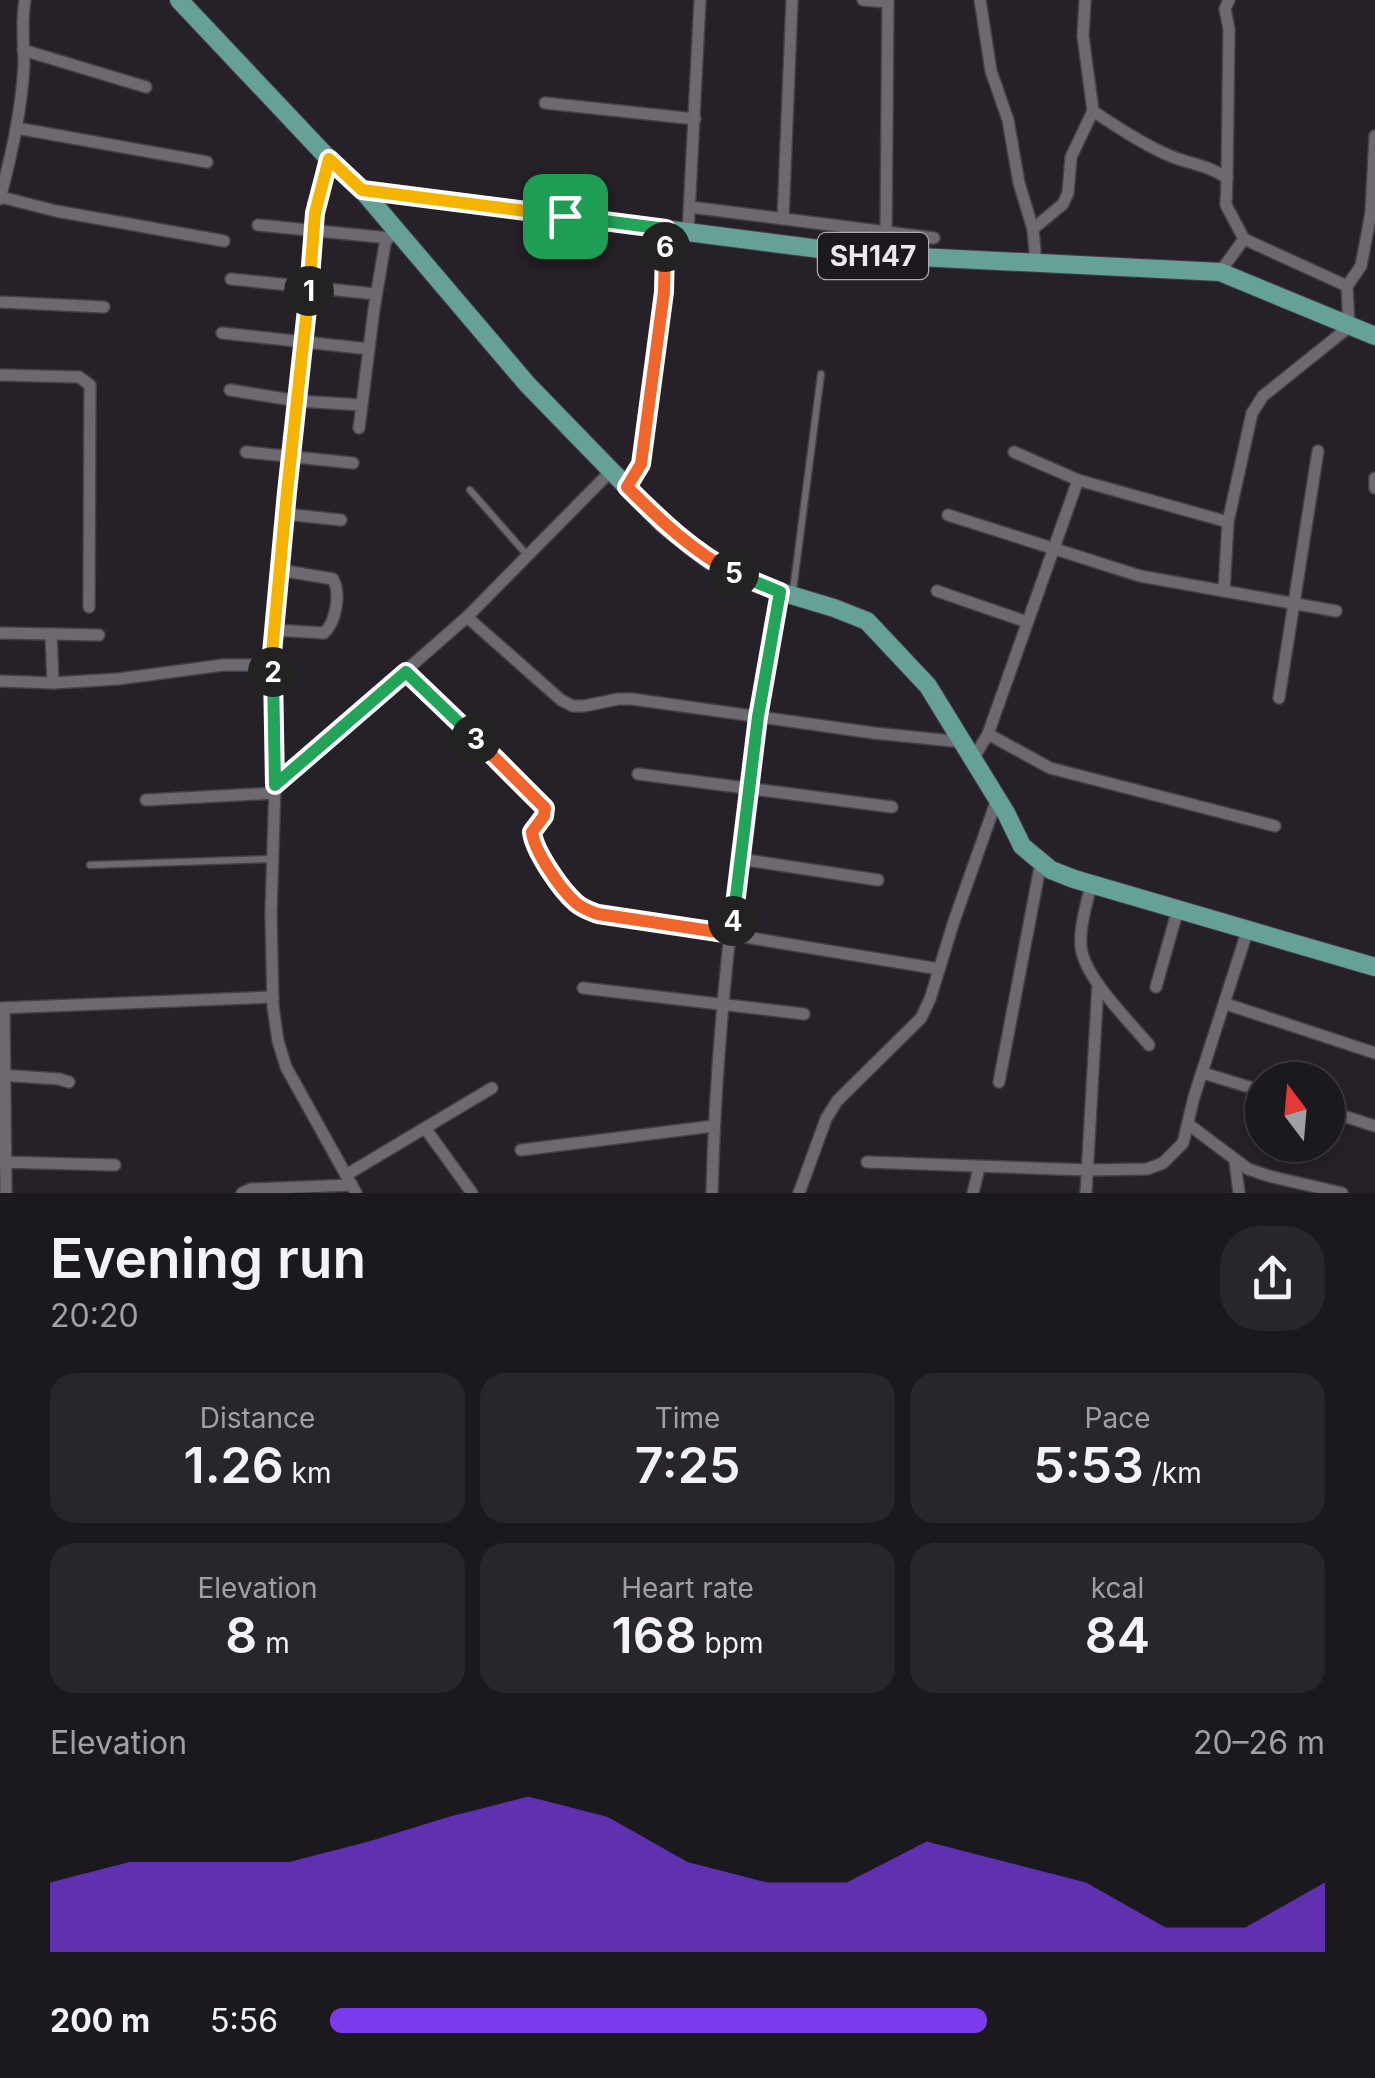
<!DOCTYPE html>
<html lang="en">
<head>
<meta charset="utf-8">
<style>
  :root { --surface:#1c191e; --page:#29262b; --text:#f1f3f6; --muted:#a0a0a4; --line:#3a383c; --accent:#7c3aed }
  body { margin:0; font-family:Inter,sans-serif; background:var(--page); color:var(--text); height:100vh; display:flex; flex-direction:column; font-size:38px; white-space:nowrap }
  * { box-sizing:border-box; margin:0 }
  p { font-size:32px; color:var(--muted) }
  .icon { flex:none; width:55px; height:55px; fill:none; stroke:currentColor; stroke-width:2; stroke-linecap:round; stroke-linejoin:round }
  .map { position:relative; height:1193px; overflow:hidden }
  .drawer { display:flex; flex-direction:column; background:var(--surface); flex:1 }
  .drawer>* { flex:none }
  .needle { width:65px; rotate:344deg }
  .tools { position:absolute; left:1245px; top:1062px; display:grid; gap:20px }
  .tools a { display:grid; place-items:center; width:100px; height:100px; border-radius:50%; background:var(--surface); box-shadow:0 5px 15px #0003,0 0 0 2px var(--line); font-size:50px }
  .pin { position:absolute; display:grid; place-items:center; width:85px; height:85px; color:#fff; margin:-42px; border-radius:20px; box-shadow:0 5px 15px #0006 }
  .km { position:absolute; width:50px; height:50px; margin:-25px; border-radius:50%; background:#222; color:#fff; font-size:28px; line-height:50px; text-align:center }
  .round { display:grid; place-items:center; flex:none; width:105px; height:105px; border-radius:40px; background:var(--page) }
  .head { display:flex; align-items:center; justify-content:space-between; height:170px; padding:0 50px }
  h1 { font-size:55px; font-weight:600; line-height:75px }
  .figures { display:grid; grid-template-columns:repeat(3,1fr); gap:15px; height:170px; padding:10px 50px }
  .figures div { display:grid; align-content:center; border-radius:25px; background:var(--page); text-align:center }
  .figures b { font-size:50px; font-weight:600 }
  .figures small { font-size:28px; font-weight:400 }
  .figures p { font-size:28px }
  .chart { height:280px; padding:20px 50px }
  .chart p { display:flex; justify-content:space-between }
  .chart svg { width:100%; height:180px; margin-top:10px; fill:var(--accent); opacity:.7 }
  ul { padding:0 50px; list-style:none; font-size:32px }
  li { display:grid; grid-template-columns:160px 120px 1fr; align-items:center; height:75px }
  li i { height:25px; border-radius:12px; background:var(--accent) }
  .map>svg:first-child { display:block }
</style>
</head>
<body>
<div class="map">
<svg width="1375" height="1193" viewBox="0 0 1375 1193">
  <rect width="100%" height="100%" fill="#262128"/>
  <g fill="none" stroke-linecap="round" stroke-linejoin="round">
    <defs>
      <g id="lane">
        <path d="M470 490 527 555"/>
        <path d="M793 591 821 374"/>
        <path d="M90 865 273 859"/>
      </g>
      <g id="street">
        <path d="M863 0 888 2"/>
        <path d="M980 0 991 71 1008 120 1019 183 1033 229 1036 263"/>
        <path d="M1085 0 1083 36 1093 111"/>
        <path d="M23 50 146 87"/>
        <path d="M545 103 695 119"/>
        <path d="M16 128 207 162"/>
        <path d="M1375 136 1371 213 1375 208"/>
        <path d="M329 159 315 213 305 344 287 492 272 653 275 785 271 913 273 1007 278 1041 286 1067 356 1193"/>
        <path d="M1227 178 1229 29 1225 9 1229 0"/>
        <path d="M1 197 56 211 224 241"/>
        <path d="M0 199C11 156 22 109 24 64 24 42 21 22 25 0"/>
        <path d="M690 207 934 238"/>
        <path d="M783 219 792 0"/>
        <path d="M258 225 389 238"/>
        <path d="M1033 229 1063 204 1068 193 1071 157 1093 111C1117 127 1141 143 1168 155 1191 165 1204 163 1227 178L1226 205 1244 239"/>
        <path d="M886 232 888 0"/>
        <path d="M688 233 700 0"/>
        <path d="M1220 272 1244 239 1347 286 1349 327 1263 396 1252 413 1228 522 1224 591"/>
        <path d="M231 279 376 294"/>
        <path d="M1347 286 1361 266 1371 213"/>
        <path d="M0 302 104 307"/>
        <path d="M222 333 369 349"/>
        <path d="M0 375 79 377 90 385 89 607"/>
        <path d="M230 390 298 401 362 405"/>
        <path d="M359 428 374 309 386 238"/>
        <path d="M246 452 353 463"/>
        <path d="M1014 452 1078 480 1228 522"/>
        <path d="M1375 478V488"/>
        <path d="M627 487 641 464 664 292 666 229"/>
        <path d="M285 514 341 520"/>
        <path d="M948 515 1140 576 1336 611"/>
        <path d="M937 591 1027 622"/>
        <path d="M467 617 561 700 573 706H584L618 699H632L874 733 962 742"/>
        <path d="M275 630 324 633C336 622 341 593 333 579L280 570"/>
        <path d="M1 633 99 635"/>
        <path d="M51 634 53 683"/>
        <path d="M407 672 542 803 546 812C542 818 534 825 533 832 529 851 572 901 587 911L939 969"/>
        <path d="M0 681 53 683 118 679 223 665H273"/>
        <path d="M1279 698 1318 451"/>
        <path d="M988 734 1050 768 1275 826"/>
        <path d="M973 759 988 734 1078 480"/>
        <path d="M638 774 892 807"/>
        <path d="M275 785 467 617 611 471"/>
        <path d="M146 800 275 793"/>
        <path d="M740 859 878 880"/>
        <path d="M1091 884C1087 904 1079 927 1081 947 1084 977 1129 1021 1149 1045"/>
        <path d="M1156 987 1178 909"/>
        <path d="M583 988 804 1014"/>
        <path d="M1226 1004 1375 1053"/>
        <path d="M0 1008 273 997"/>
        <path d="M4 1008 6 1193"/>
        <path d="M1203 1073 1262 1091"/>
        <path d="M0 1075 59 1079 69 1082"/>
        <path d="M999 1082 1041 862"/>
        <path d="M1328 1111 1375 1126"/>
        <path d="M1188 1124 1248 1169 1269 1176 1342 1193"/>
        <path d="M425 1128 472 1193"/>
        <path d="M521 1150 714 1126"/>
        <path d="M1235 1161 1239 1193"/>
        <path d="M0 1162 115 1165"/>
        <path d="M867 1162 1088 1170 1147 1169 1163 1163 1183 1143 1194 1097 1248 929"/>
        <path d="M346 1175 492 1088"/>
        <path d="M242 1193 251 1189 352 1185"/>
        <path d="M712 1193C717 992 745 790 781 592"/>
        <path d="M799 1193 826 1119 837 1101 921 1018 930 999 954 921 997 799"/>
        <path d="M973 1193 979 1168"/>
        <path d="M1086 1193 1098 984"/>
      </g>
      <g id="primary">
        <path d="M179 0 329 159 362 190 527 384 663 524 709 560 742 578 781 592 834 608 867 621 928 686 1006 813 1022 846 1051 870 1074 879 1375 967"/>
        <path d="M362 190 858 254 1220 272 1375 336"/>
      </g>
    </defs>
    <use href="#lane" stroke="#444046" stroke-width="9"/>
    <use href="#street" stroke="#444046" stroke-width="14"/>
    <use href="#primary" stroke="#444046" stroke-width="20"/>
    <use href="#lane" stroke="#6e6870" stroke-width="6"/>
    <use href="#street" stroke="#6e6870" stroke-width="11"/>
    <use href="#primary" stroke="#66a198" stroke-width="18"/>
  </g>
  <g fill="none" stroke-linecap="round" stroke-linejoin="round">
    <defs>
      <path id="split-1" d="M309 291 315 213 329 159 362 190 565 216"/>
      <path id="split-2" d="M273 672 272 653 287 492 309 291"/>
      <path id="split-3" d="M273 672 275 785 406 672 476 739"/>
      <path id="split-4" d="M476 739 545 808 544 816 532 832C534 851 561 890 576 903 583 909 590 911 598 914L731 934 733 921"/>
      <path id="split-5" d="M733 921 758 717 780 592 734 573"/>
      <path id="split-6" d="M665 247 664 292 641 464 627 487C660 520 692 551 734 573"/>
      <path id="split-7" d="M565 216 666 229 665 247"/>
    </defs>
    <use href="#split-1" stroke="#fff" stroke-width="20"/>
    <use href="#split-2" stroke="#fff" stroke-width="20"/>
    <use href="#split-3" stroke="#fff" stroke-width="20"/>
    <use href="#split-4" stroke="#fff" stroke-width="20"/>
    <use href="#split-5" stroke="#fff" stroke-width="20"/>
    <use href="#split-6" stroke="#fff" stroke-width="20"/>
    <use href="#split-7" stroke="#fff" stroke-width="20"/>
    <use href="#split-1" stroke="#f5b400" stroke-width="12"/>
    <use href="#split-2" stroke="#f5b400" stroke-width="12"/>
    <use href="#split-3" stroke="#22a559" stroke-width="12"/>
    <use href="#split-4" stroke="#f0652b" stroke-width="12"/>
    <use href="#split-5" stroke="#22a559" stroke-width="12"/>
    <use href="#split-6" stroke="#f0652b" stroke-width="12"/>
    <use href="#split-7" stroke="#22a559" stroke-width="12"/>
  </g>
  <g text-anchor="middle" stroke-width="8" stroke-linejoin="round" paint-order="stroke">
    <rect fill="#1d181e" stroke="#ada9ae" stroke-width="2.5" x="818" y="233" width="110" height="46" rx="8"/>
    <g font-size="28" font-weight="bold" fill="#ebe7ec">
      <text x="873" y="266">SH147</text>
    </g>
  </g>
</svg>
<div class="tools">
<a><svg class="needle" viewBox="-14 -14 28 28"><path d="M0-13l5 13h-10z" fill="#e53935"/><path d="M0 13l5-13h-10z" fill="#a0a0a4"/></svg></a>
</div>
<div class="pin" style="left:565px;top:216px;background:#1e9e55"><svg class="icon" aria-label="arrive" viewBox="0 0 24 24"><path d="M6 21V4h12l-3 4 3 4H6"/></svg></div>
<b class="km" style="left:309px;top:291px">1</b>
<b class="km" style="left:273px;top:672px">2</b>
<b class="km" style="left:476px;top:739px">3</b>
<b class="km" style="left:733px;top:921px">4</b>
<b class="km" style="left:734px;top:573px">5</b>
<b class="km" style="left:665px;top:247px">6</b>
</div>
<section class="drawer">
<div class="head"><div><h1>Evening run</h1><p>20:20</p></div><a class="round"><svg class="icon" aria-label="share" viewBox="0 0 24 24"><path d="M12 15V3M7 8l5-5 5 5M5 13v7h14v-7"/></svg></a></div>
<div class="figures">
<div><p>Distance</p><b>1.26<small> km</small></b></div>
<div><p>Time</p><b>7:25</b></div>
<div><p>Pace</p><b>5:53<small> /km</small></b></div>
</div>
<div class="figures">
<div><p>Elevation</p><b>8<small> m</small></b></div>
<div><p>Heart rate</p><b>168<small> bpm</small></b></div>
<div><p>kcal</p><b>84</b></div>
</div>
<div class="chart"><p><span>Elevation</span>20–26 m</p>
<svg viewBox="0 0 160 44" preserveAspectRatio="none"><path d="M0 44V27L10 22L20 22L30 22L40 17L50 11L60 6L70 11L80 22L90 27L100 27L110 17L120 22L130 27L140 38L150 38L160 27V44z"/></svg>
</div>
<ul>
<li><b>200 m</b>5:56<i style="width:66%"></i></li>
</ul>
</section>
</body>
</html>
